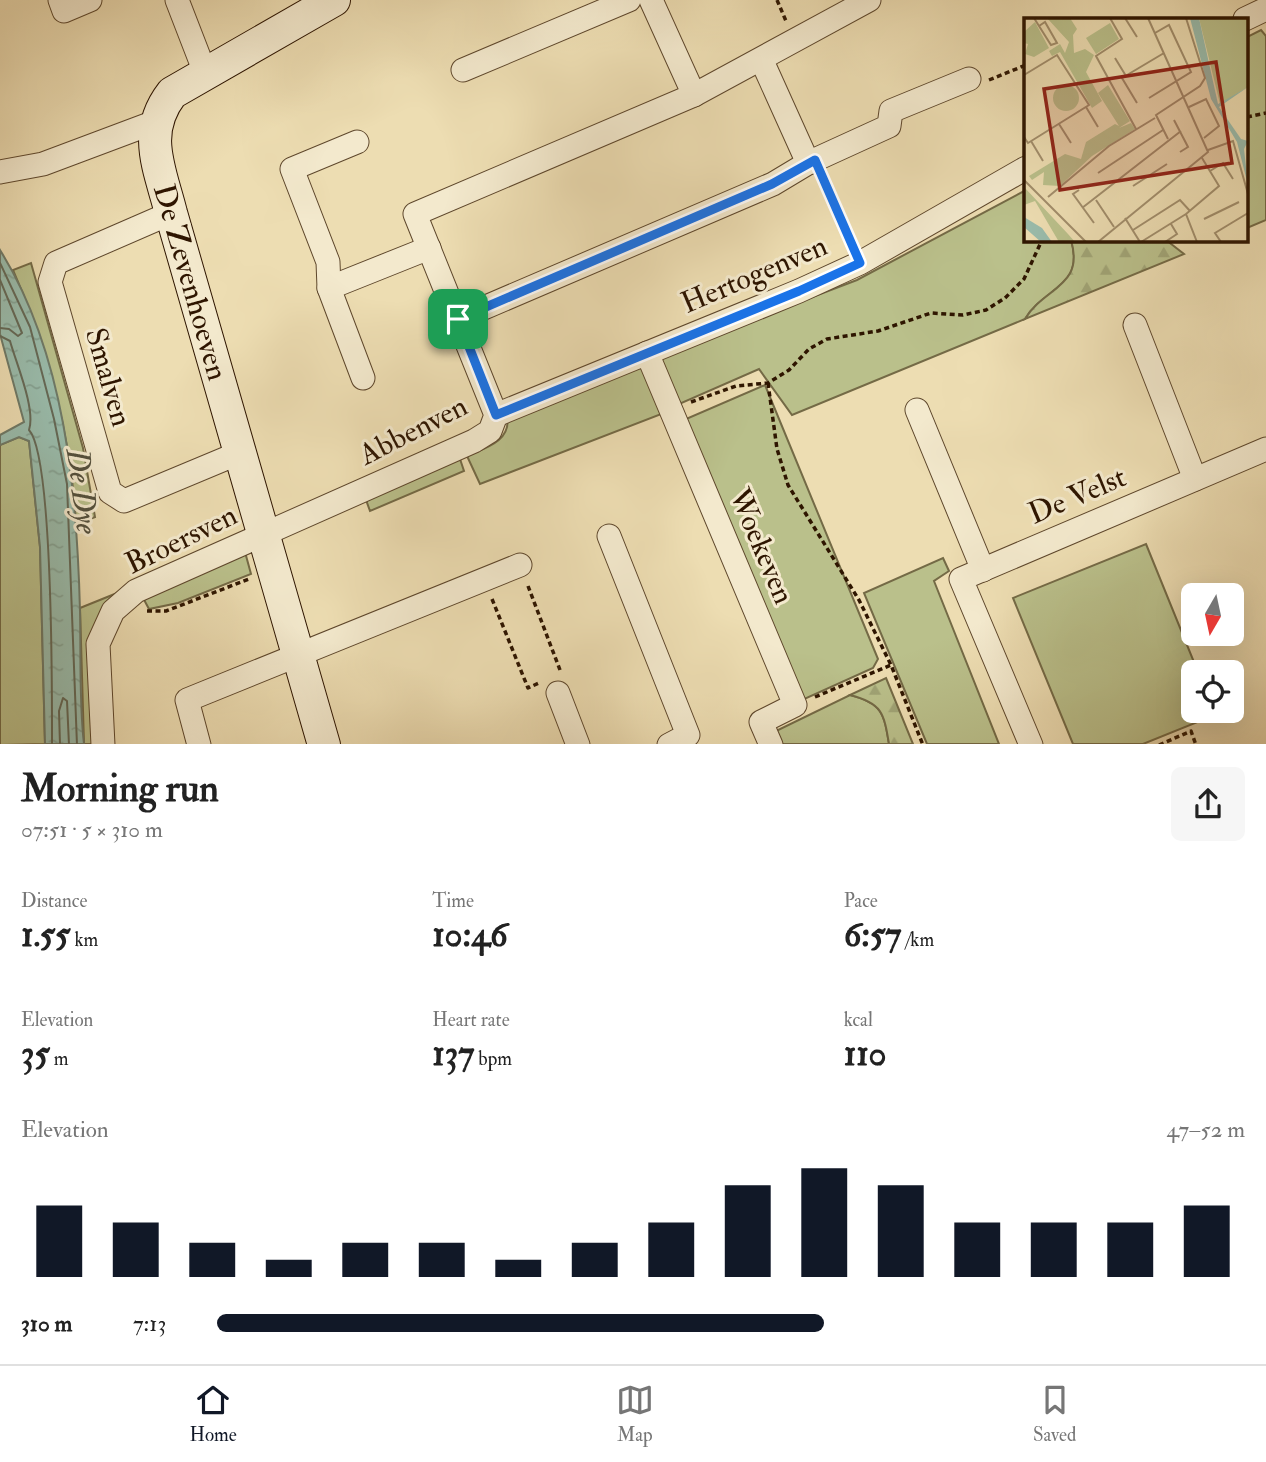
<!DOCTYPE html>
<html lang="en">
<head>
<meta charset="utf-8">
<style>
  :root { --surface:#fff; --page:#f6f6f6; --text:#222; --muted:#767676; --line:#e0e0e0; --accent:#111827 }
  body { margin:0; font-family:"IM FELL Double Pica",serif; background:var(--page); color:var(--text); height:100vh; display:flex; flex-direction:column; font-size:26px; white-space:nowrap }
  * { box-sizing:border-box; margin:0 }
  p { font-size:23px; color:var(--muted) }
  .icon { flex:none; width:38px; height:38px; fill:none; stroke:currentColor; stroke-width:2; stroke-linecap:round; stroke-linejoin:round }
  .map { position:relative; height:744px; overflow:hidden }
  .panel { display:flex; flex-direction:column; background:var(--surface); flex:1 }
  .panel>* { flex:none }
  .needle { width:46px; rotate:189deg }
  .tools { position:absolute; left:1181px; top:583px; display:grid; gap:14px }
  .tools a { display:grid; place-items:center; width:63px; height:63px; border-radius:10px; background:var(--surface); box-shadow:0 7px 28px #0002; font-size:35px }
  .pin { position:absolute; display:grid; place-items:center; width:60px; height:60px; color:#fff; margin:-30px; border-radius:14px; box-shadow:0 4px 10px #0006 }
  .round { display:grid; place-items:center; flex:none; width:74px; height:74px; border-radius:10px; background:var(--page) }
  .overview { display:flex; align-items:center; justify-content:space-between; height:119px; padding:0 21px }
  h1 { font-size:38px; font-weight:700; line-height:52px }
  .metrics { display:grid; grid-template-columns:repeat(3,1fr); gap:10px; height:119px; padding:7px 21px }
  .metrics div { display:grid; align-content:center }
  .metrics b { font-size:35px; font-weight:700 }
  .metrics small { font-size:19px; font-weight:400 }
  .metrics p { font-size:19px }
  .chart { height:196px; padding:14px 21px }
  .chart p { display:flex; justify-content:space-between }
  .chart svg { width:100%; height:126px; margin-top:7px; stroke:var(--accent); stroke-width:6 }
  ul { padding:0 21px; list-style:none; font-size:23px }
  li { display:grid; grid-template-columns:112px 84px 1fr; align-items:center; height:52px }
  li i { height:18px; border-radius:9px; background:var(--accent) }
  .menu { display:flex; justify-content:space-around; align-items:center; height:98px; border-top:2px solid var(--line); background:var(--surface); font-size:19px; color:var(--muted) }
  .menu a { display:grid; justify-items:center; gap:4px }
  .menu .active { color:var(--accent) }
  .map>svg:first-child { display:block }
</style>
</head>
<body>
<div class="map">
<svg width="1266" height="745" viewBox="0 0 1266 745">
  <defs>
    <pattern id="forest-firs" width="22" height="20" patternUnits="userSpaceOnUse" patternTransform="scale(1.75)"><rect width="22" height="20" fill="#bac08b"/><path d="M5 1l3.5 6h-7zM16 11l3.5 6h-7z" fill="#a0a476"/></pattern>
    <pattern id="water-ripples" width="26" height="14" patternUnits="userSpaceOnUse" patternTransform="scale(1.75)"><rect width="26" height="14" fill="#99bcac"/><path d="M2 4q2-2 4 0t4 0M15 11q2-2 4 0t4 0" fill="none" stroke="#84a192"/></pattern>
  </defs>
  <rect width="100%" height="100%" fill="#edddb2"/>
  <filter id="stains"><feTurbulence type="fractalNoise" baseFrequency=".00286" numOctaves="4"/><feColorMatrix values="0 0 0 0 .2 0 0 0 0 .09 0 0 0 0 .02 0 0 0 .5 -.17"/></filter>
  <radialGradient id="worn" r=".72"><stop offset=".6" stop-color="#630" stop-opacity="0"/><stop offset="1" stop-color="#630" stop-opacity=".3"/></radialGradient>
  <g fill="#bac08b" stroke="#746a46" stroke-width="2">
    <path d="M1261 30 1266 36V220L1247 228V37Z"/>
    <path d="M1026 190V240H1071C1085 287 1044 287 1025 319L792 415 759 369 677 405 657 356 857 280Z"/>
    <path d="M31 263 83 448 95 517 76 524C71 436 48 350 13 270Z"/>
    <path d="M644 360 664 413 480 484 467 456C485 448 512 441 507 416Z"/>
    <path d="M765 385 878 659 873 668 800 701 686 419Z"/>
    <path d="M19 437 29 441 40 547 45 744 0 745V445Z"/>
    <path d="M460 459 464 471 370 511 365 497Z"/>
    <path d="M1146 544 1198 672H1194V710L1214 711 1215 715 1143 744H1073L1013 598Z"/>
    <path d="M245 552 251 574 178 603 149 609 142 596Z"/>
    <path d="M943 558 949 571 934 581 999 744H927L864 593Z"/>
    <path d="M132 587 106 613 98 744H84L80 608Z"/>
    <path d="M850 695C882 703 884 713 889 744H781L776 731Z"/>
  </g>
  <g fill="url(#forest-firs)" stroke="#746a46" stroke-width="2">
    <path d="M1071 240H1166L1184 254 1025 319C1044 287 1085 287 1071 240Z"/>
    <path d="M886 678 913 744H889C884 713 882 703 850 695Z"/>
  </g>
  <path fill="url(#water-ripples)" stroke="#6e7967" stroke-width="2" d="M0 250C65 354 77 491 80 611 81 655 79 701 84 744H45L40 547 29 441 19 437 0 445V435L24 422 0 334Z"/>
  <g fill="none" stroke-linecap="round" stroke-linejoin="round">
    <g stroke="#646856" stroke-width="2">
      <path d="M0 263 30 327 54 419 67 484 77 745"/>
      <path d="M0 280 22 333 18 336 9 329 0 328"/>
      <path d="M0 336 10 341C16 363 36 409 29 430 53 456 52 696 52 745"/>
      <path d="M60 745 59 711 63 698 67 701 69 745"/>
    </g>
    <defs>
      <g id="street">
        <path d="M60 0 64 11 90 0"/>
        <path d="M177 0 206 75"/>
        <path d="M651 0 694 95"/>
        <path d="M1245 19 1266 9"/>
        <path d="M762 61 808 163"/>
        <path d="M463 70 629 0"/>
        <path d="M357 142 292 169 328 262 329 288 363 378"/>
        <path d="M0 172 43 164 155 122"/>
        <path d="M171 213 56 263 50 282 110 492 124 501 239 453"/>
        <path d="M329 288 429 248"/>
        <path d="M458 319 773 184 808 163 889 126 891 111 969 79"/>
        <path d="M1135 325 1195 479"/>
        <path d="M647 353 795 705 761 722 771 745"/>
        <path d="M917 410 983 570"/>
        <path d="M496 415 799 291 860 263 1026 168"/>
        <path d="M609 536 688 735 669 745"/>
        <path d="M558 693 578 745"/>
        <path d="M103 745 98 644 113 611 136 591 474 441 490 431 496 415 415 214 694 95 869 0"/>
        <path d="M199 745 187 700 520 565"/>
        <path d="M1031 745 961 579 1266 449"/>
      </g>
      <path id="secondary" d="M324 745 171 213C160 169 141 133 172 93L334 0"/>
    </defs>
    <use href="#street" stroke="#5e472c" stroke-width="25"/>
    <use href="#secondary" stroke="#2e1500" stroke-width="34"/>
    <g stroke="#2e1500" stroke-width="3.5" stroke-dasharray="5 3.5" stroke-linecap="butt">
      <path d="M777 0 786 21"/>
      <path d="M989 80 1026 65"/>
      <path d="M1247 117 1266 113"/>
      <path d="M823 178 852 245"/>
      <path d="M768 383 777 449 788 485 859 600 891 665 923 745"/>
      <path d="M691 402 736 386 768 383 789 370 809 349 827 339 878 331 931 313 963 315 986 310 1005 298 1024 279 1042 240"/>
      <path d="M528 586 560 670"/>
      <path d="M492 599 528 688 539 683"/>
      <path d="M147 611H166L249 579"/>
      <path d="M815 697 891 665"/>
      <path d="M1159 745 1191 731 1196 745"/>
    </g>
    <use href="#street" stroke="#f3e9cd" stroke-width="23"/>
    <use href="#secondary" stroke="#f3e9cd" stroke-width="32"/>
  </g>
  <g fill="none" stroke-linecap="round" stroke-linejoin="round">
    <defs>
      <path id="route" d="M815 160 860 263 799 291 496 415 458 319 772 184Z"/>
    </defs>
    <use href="#route" stroke="#fff" stroke-width="14"/>
    <use href="#route" stroke="#1a73e8" stroke-width="9"/>
  </g>
  <g text-anchor="middle" stroke-width="6" stroke-linejoin="round" paint-order="stroke">
    <g font-size="30" fill="#2e1500" stroke="#f3e9cd">
      <text transform="translate(754 274) rotate(-23)" y="10">Hertogenven</text>
      <text transform="translate(191 282) rotate(74)" y="10">De Zevenhoeven</text>
      <text transform="translate(109 377) rotate(74)" y="10">Smalven</text>
      <text transform="translate(413 430) rotate(-27)" y="10">Abbenven</text>
      <text transform="translate(1077 495) rotate(-23)" y="10">De Velst</text>
      <text transform="translate(181 539) rotate(-26)" y="10">Broersven</text>
      <text transform="translate(762 546) rotate(67)" y="10">Woekeven</text>
    </g>
    <g font-size="32" font-style="italic" fill="#534f3c" stroke="#f3e9cd">
      <text transform="translate(83 491) rotate(83)" y="11">De Dye</text>
    </g>
  </g>
  <g transform="translate(1024 18)">
    <rect width="224" height="224" fill="#edddb2"/>
    <path d="M23 0H46L53 11 49 17 50 35 61 31 70 37 62 54 78 83 68 90 36 34 28 38 25 33 36 26 41 35 45 24ZM175 0H224V69L196 86ZM11 4 25 30 10 39 1 36 4 26 0 25V14ZM86 5 95 21 72 36 62 20ZM84 67 106 103 95 110 107 105 111 111 68 138 36 168 19 167 20 154 8 162 5 158 41 136 57 141 62 124 91 106 95 108 74 75ZM29 80a13 13 0 1 1 26 0a13 13 0 1 1-26 0ZM1 170 44 216 51 224H35L11 183 0 187Z" fill="#bac08b"/>
    <path d="M166 0H175L194 86 224 69 195 89 217 121 224 123 220 131 224 167 213 124 187 81ZM0 199 18 210 28 224H17L0 209Z" fill="#99bcac"/>
    <path fill="none" stroke="#a18d6b" stroke-width="2" d="M10 0 15 8 27 27 33 25 21 4 15 8M86 0 98 21 72 38 112 111M101 0 113 19M91 40 102 58M0 57 33 37 65 87 4 125 0 119M125 80 167 54 145 7 131 15M113 85 98 60 140 35M62 89 74 109M165 89 182 81 195 108 180 120M150 102 164 129 156 134M35 106 47 125M144 121 132 97 176 68 181 60 162 0M7 123 19 143M184 132 209 123 224 176M186 153 199 145 209 161M74 155 139 112M0 162 62 224M109 168 143 146M55 172 49 176 70 205M24 179 85 128 131 100M72 182 90 209M58 190 157 113M101 200 116 224M180 201 215 184M109 212 156 182 166 193M74 224 184 134 124 0M117 224 162 196M141 224 153 216 147 206M173 224 162 196 195 168 178 140M197 224 191 215 224 195"/>
    <path fill="#8f2418" fill-opacity="0.15" stroke="#8f2418" stroke-width="3.5" d="M192 44 208 145 36 172 20 71Z"/>
    <rect width="224" height="224" fill="none" stroke="#2e1500" stroke-width="3.5"/>
  </g>
  <rect width="100%" height="100%" filter="url(#stains)"/>
  <rect width="100%" height="100%" fill="url(#worn)"/>
</svg>
<div class="tools">
<a><svg class="needle" viewBox="-14 -14 28 28"><path d="M0-13l5 13h-10z" fill="#e53935"/><path d="M0 13l5-13h-10z" fill="#767676"/></svg></a>
<a><svg class="icon" aria-label="locate" viewBox="0 0 24 24"><circle cx="12" cy="12" r="6"/><path d="M12 2v4M12 18v4M2 12h4M18 12h4"/></svg></a>
</div>
<div class="pin" style="left:458px;top:319px;background:#1e9e55"><svg class="icon" aria-label="arrive" viewBox="0 0 24 24"><path d="M6 21V4h12l-3 4 3 4H6"/></svg></div>
</div>
<section class="panel">
<div class="overview"><div><h1>Morning run</h1><p>07:51 · 5 × 310 m</p></div><a class="round"><svg class="icon" aria-label="share" viewBox="0 0 24 24"><path d="M12 15V3M7 8l5-5 5 5M5 13v7h14v-7"/></svg></a></div>
<div class="metrics">
<div><p>Distance</p><b>1.55<small> km</small></b></div>
<div><p>Time</p><b>10:46</b></div>
<div><p>Pace</p><b>6:57<small> /km</small></b></div>
</div>
<div class="metrics">
<div><p>Elevation</p><b>35<small> m</small></b></div>
<div><p>Heart rate</p><b>137<small> bpm</small></b></div>
<div><p>kcal</p><b>110</b></div>
</div>
<div class="chart"><p><span>Elevation</span>47–52 m</p>
<svg viewBox="0 0 160 44" preserveAspectRatio="none"><path d="M5 44V19M15 44V25M25 44V32M35 44V38M45 44V32M55 44V32M65 44V38M75 44V32M85 44V25M95 44V12M105 44V6M115 44V12M125 44V25M135 44V25M145 44V25M155 44V19"/></svg>
</div>
<ul>
<li><b>310 m</b>7:13<i style="width:59%"></i></li>
</ul>
</section>
<nav class="menu">
<a class="active"><svg class="icon" aria-label="home" viewBox="0 0 24 24"><path d="M3 11l9-7 9 7M6 9v11h12V9"/></svg>Home</a>
<a><svg class="icon" aria-label="map" viewBox="0 0 24 24"><path d="M3 6l6-2 6 2 6-2v14l-6 2-6-2-6 2zM9 4v14M15 6v14"/></svg>Map</a>
<a><svg class="icon" aria-label="saved" viewBox="0 0 24 24"><path d="M7 4h10v16l-5-4-5 4z"/></svg>Saved</a>
</nav>
</body>
</html>
